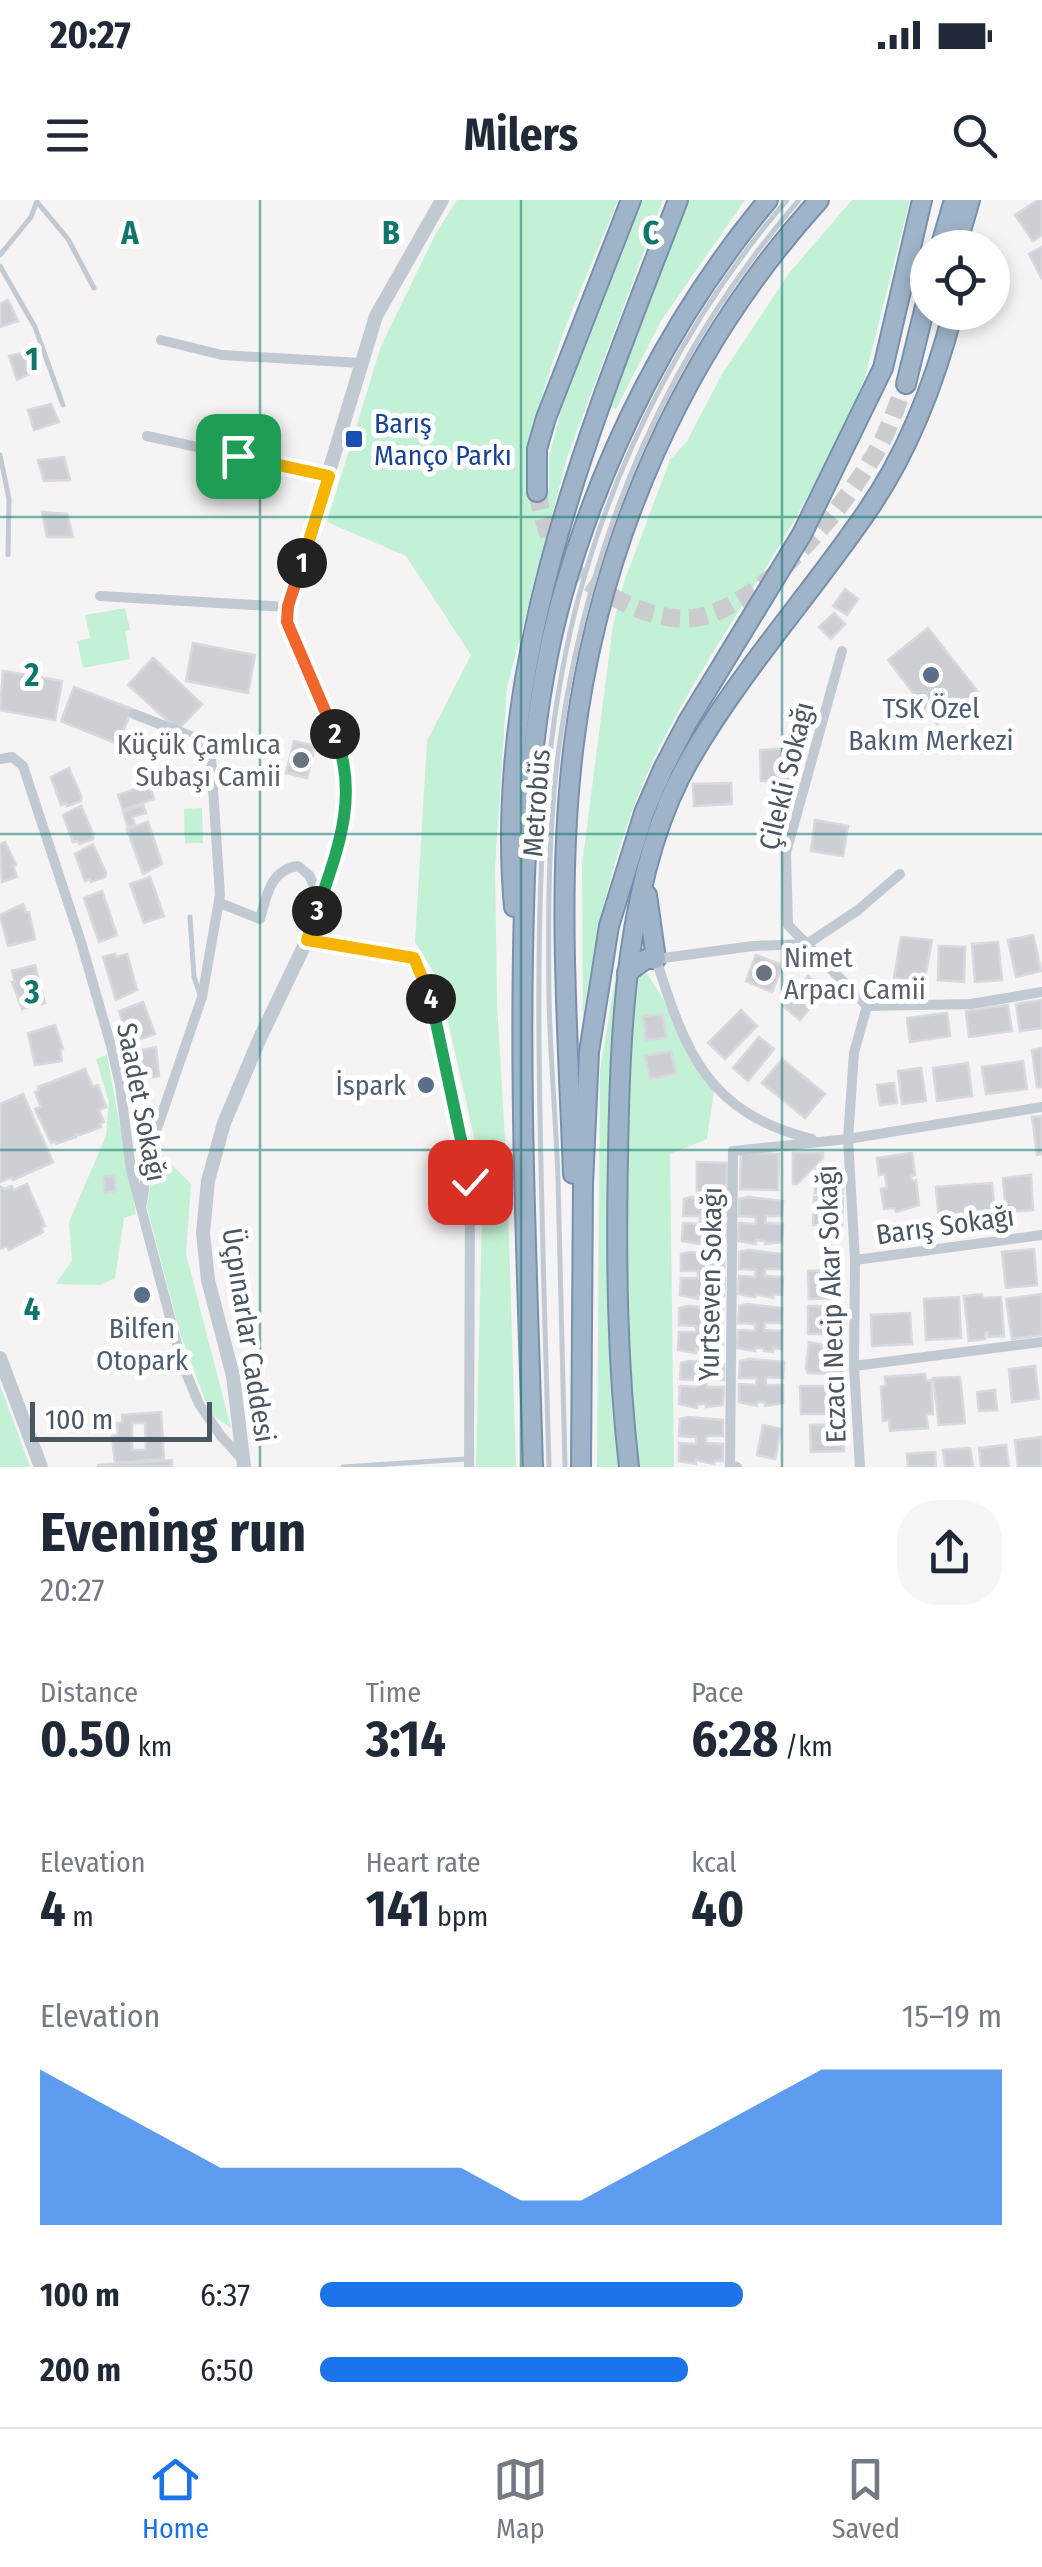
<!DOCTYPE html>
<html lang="en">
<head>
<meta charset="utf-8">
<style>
  :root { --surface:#fff; --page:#f6f6f7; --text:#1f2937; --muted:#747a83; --line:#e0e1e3; --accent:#1a73e8 }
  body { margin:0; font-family:"Fira Sans Condensed",sans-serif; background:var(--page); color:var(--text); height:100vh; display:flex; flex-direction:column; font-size:38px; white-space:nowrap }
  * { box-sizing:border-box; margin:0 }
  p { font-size:32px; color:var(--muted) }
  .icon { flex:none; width:55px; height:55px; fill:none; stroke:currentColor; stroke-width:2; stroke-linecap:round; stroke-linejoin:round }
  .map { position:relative; height:1267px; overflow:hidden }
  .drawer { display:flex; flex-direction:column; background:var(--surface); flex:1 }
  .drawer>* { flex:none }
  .buttons { position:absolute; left:910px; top:30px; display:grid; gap:20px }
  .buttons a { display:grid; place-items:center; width:100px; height:100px; border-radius:50%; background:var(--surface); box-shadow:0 5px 15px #0003; font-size:50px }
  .scale { position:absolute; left:30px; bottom:25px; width:182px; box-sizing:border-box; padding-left:10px; border:5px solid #4a5661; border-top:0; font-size:28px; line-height:35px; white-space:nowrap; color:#4a5661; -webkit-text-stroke:8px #fff; paint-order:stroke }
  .pin { position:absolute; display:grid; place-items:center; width:85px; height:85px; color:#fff; margin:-42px; border-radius:20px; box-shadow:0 5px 15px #0006 }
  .km { position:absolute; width:50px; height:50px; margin:-25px; border-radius:50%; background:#222; color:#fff; font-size:28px; line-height:50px; text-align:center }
  .round { display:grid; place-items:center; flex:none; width:105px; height:105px; border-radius:40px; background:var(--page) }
  .summary { display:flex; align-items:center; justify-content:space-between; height:170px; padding:0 40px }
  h1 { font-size:55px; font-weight:700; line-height:75px }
  .stats { display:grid; grid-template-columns:repeat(3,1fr); gap:15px; height:170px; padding:10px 40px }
  .stats div { display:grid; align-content:center }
  .stats b { font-size:50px; font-weight:700 }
  .stats small { font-size:28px; font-weight:400 }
  .stats p { font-size:28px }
  .chart { height:280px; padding:20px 40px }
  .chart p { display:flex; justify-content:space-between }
  .chart svg { width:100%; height:180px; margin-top:10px; fill:var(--accent); opacity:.7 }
  ul { padding:0 40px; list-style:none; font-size:32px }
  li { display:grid; grid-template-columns:160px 120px 1fr; align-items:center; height:75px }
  li i { height:25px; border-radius:12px; background:var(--accent) }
  .status { display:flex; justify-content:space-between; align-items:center; height:70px; padding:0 50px; background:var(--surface); direction:ltr }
  .status svg { height:28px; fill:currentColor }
  header { display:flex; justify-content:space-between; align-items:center; height:130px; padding:0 40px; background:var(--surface); font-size:45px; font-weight:700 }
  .tab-bar { display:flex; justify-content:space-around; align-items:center; height:140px; border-top:2px solid var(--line); background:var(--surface); font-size:28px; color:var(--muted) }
  .tab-bar a { display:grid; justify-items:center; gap:5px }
  .tab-bar .active { color:var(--accent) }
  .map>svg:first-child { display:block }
</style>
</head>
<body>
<div class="status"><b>20:27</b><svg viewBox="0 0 49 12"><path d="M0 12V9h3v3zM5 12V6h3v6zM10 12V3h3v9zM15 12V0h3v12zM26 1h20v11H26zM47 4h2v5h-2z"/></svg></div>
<header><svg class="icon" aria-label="menu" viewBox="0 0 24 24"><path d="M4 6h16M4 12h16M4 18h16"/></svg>Milers<svg class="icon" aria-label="search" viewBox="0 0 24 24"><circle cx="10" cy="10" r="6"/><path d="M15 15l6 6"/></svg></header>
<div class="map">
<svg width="1042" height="1267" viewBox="0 0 1042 1267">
  <rect width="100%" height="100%" fill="#f5f3f3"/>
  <g fill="#c3f1d5">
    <path d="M457 0H618C588 76 519 215 530 293L549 290V257L562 207 643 0H663L567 258 507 487 495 667 497 803 507 973 516 1267H476L483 977 439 781 415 742 427 541 471 455 406 356 327 322 381 146 436 33Z"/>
    <path d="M688 0H745L661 121 616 209 610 207Z"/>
    <path d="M852 0H910L866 173 852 213 812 292H810C763 379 703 460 659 548 617 634 596 725 583 819L582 665 613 425 624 382 670 260 687 241 721 176 790 72Z"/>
    <path d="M125 408 130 430 125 431 130 459 83 468 77 441 90 438 85 415Z"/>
    <path d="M202 608 203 643H185L184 609Z"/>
    <path d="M629 729 611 927 608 1079 622 1267H597L600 870 623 731Z"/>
    <path d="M647 773 715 883 707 939 670 954 674 1267H639L627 1165 623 1082 628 822 636 780Z"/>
    <path d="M107 855 136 1014 124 1018 115 1078 99 1085 56 1084 72 1060 69 1022 106 936 109 902 96 859Z"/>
    <path d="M156 949 191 984 186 1054 231 1228 210 1213 180 1133 147 1007Z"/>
    <path d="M0 1185 30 1267H0Z"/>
  </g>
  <g fill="#cdcfd5" stroke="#d7d9de" stroke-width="2.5" fill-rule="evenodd">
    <path d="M1038 0H1042V35L1033 41 1015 15Z"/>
    <path d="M1042 47V79L1029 54Z"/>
    <path d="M8 100 18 121 0 127V104Z"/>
    <path d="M31 151 38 170 17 180 9 156Z"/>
    <path d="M51 204 59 222 34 230 28 210Z"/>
    <path d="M64 257 70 280 44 281 38 260Z"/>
    <path d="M42 312 67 314 73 337H47Z"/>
    <path d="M845 389 858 399 847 415 833 406Z"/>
    <path d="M834 413 845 424 831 439 819 427Z"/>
    <path d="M928 428 978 492 937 524 888 460Z"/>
    <path d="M193 443 255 455 248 493 186 481Z"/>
    <path d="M153 458 202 504 178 530 128 485Z"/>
    <path d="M3 471 62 481 55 520 0 510Z"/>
    <path d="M74 487 132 509 118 544 61 521Z"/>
    <path d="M294 541 315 546 307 578 286 573Z"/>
    <path d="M795 548 796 580 761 581 760 550Z"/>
    <path d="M69 568 81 596V601L67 606 66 603 61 605 51 577Z"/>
    <path d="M731 583 732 604 694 606 693 584Z"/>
    <path d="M149 584 154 599 123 610 118 595Z"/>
    <path d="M143 605 146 613 132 617 135 625 128 627 123 612Z"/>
    <path d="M81 606 93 634V639L79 644 78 641 73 642 63 615Z"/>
    <path d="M815 620 848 626 843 656 811 651Z"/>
    <path d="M148 622 162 664 143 674 127 629Z"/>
    <path d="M5 642 16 665 13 666 17 677 2 682 0 644Z"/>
    <path d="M93 644 106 673 105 677 91 682 90 679 85 681 75 654Z"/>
    <path d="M150 677 164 716 144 723 130 684Z"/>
    <path d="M102 691 117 735 99 742 84 698Z"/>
    <path d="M23 704 26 713 29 712 35 739 8 746 0 715Z"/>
    <path d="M1033 735 1041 771 1016 777 1008 740Z"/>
    <path d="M901 737 932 740 924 783 894 778Z"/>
    <path d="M998 742 1002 780 975 782 972 744Z"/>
    <path d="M939 746 965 747 964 782 938 780Z"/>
    <path d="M115 754 116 757 127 754 137 790 116 800 103 757Z"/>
    <path d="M756 755 783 765 772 792 746 781Z"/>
    <path d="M35 765 45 803 22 809 12 782H15L12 771Z"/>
    <path d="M808 776 825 790 800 820 783 806Z"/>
    <path d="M1042 800V828L1020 831 1016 804Z"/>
    <path d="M143 802 155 834 130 843 119 811Z"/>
    <path d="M1008 805 1012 831 969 837 966 811Z"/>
    <path d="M741 810 757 826 725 859 708 843Z"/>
    <path d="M947 813 950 836 910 842 907 818Z"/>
    <path d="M663 814 666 838 646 840 643 816Z"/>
    <path d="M55 825 63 849 60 850 62 861 35 865 28 833Z"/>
    <path d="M759 837 774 849 748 881 733 868Z"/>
    <path d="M156 847 159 876 140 879 136 851Z"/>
    <path d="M1042 848V887H1037L1032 850Z"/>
    <path d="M671 851 676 874 650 879 645 856Z"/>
    <path d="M782 859 825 894 805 918 762 883Z"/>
    <path d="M1023 861 1027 889 986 894 982 867Z"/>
    <path d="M968 863 972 896 937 901 933 868Z"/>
    <path d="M921 868 926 901 902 904 898 871Z"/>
    <path d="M85 869 93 887 98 885 106 907 99 910 104 922 100 924 101 927 80 935 75 934 76 937 56 944 55 941 51 943 35 909 41 907 35 892 39 890 38 887Z"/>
    <path d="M894 883 897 903 880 905 877 885Z"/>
    <path d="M23 894 53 962 13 980 12 977 0 982V904Z"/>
    <path d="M1042 916V954L1037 955 1032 917Z"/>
    <path d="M741 953 779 954 778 990 740 989Z"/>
    <path d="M793 953H823V958L797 984H793Z"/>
    <path d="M912 953 915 975 911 976 912 981 916 980 919 1005 896 1012 895 1008 884 1009 881 989 887 988 885 974 879 975 877 958Z"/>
    <path d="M697 962 727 963V994H697Z"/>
    <path d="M816 969H843V994H838V998H843L842 1026 813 1025 814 997H819L820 993H815Z"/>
    <path d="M1031 975 1033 1010 1006 1012 1003 978Z"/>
    <path d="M114 976 116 991 105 993 103 977Z"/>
    <path d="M992 983 995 1017 939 1022 936 987Z"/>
    <path d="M27 984 45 1026 41 1027 43 1032 9 1050 7 1046 0 1049V986L4 989 12 986 14 990Z"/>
    <path d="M692 997 727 1000V1016L710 1015V1023L727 1024V1041L709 1044V1041L700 1040V1044L682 1041 683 1023 700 1024V1016H683L684 999Z"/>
    <path d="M748 997 783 1001 782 1016H766L765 1023 783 1024 782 1042 765 1044V1041L756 1040V1044L738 1041 739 1023 756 1024V1017L739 1016V999Z"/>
    <path d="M1034 1049 1037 1085 1006 1088 1002 1052Z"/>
    <path d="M748 1050 782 1054V1069H765V1076L783 1077 782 1095 773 1094V1098L756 1094 755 1097 738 1094 739 1076 755 1077 756 1070 739 1069V1052Z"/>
    <path d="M690 1052 725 1055 724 1071 708 1070 707 1078H725L724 1096 707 1099V1096L698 1095V1099L680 1095 681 1078H698V1071H681V1054Z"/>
    <path d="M842 1070V1098L809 1099 808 1071Z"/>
    <path d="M982 1094 983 1098 1001 1097 1004 1136 988 1137V1132L985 1133V1139L969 1141 964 1096Z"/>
    <path d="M1042 1094V1135L1012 1139 1006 1099Z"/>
    <path d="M959 1097 961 1138 926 1140 924 1099Z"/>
    <path d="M747 1104 782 1108 781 1123H765L764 1130 782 1131 781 1149 773 1148V1152L764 1151V1148H755V1151L737 1148 738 1130 755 1131V1124L738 1123 739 1106Z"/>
    <path d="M688 1106 723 1109 722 1125 706 1124 705 1132 723 1133 722 1150H714L713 1153 696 1149V1153L678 1150 679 1132H696V1126L679 1125V1108Z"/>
    <rect x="808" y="1106" width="34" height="28"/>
    <path d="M910 1113 912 1144 872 1146 871 1115Z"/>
    <path d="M809 1142 828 1146V1142L844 1143 843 1174 808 1173 806 1168Z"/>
    <path d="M749 1159 784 1162 783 1178 766 1177V1185H783V1203L765 1206V1202H757V1206L739 1202V1184L756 1185 757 1178H739L740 1161Z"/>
    <path d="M689 1161 724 1164V1180L707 1179V1187H724L723 1205 706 1207V1204H697V1208L679 1204 680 1186 697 1187V1180L680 1179 681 1163Z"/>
    <path d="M1035 1166 1039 1199 1012 1202 1009 1169Z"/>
    <path d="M925 1174 926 1181 931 1180 933 1214H926L928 1228 890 1231 889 1220 883 1221 881 1187 886 1186 885 1177Z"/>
    <path d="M960 1177 965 1223 939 1225 933 1178Z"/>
    <path d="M800 1186H845V1214H801Z"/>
    <path d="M995 1190 997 1210 979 1211 977 1192Z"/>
    <path d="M161 1212 164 1259 115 1263 112 1236 118 1235 117 1223H122V1215ZM132 1223H145L146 1250H132Z"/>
    <path d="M688 1217 723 1220V1236H706V1243L723 1244V1261H714V1264L696 1260V1264L679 1261V1243L696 1244V1237L679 1236 680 1219Z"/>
    <path d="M844 1224V1251L811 1252 810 1225Z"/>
    <path d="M763 1225 781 1229 775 1259 757 1255Z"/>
    <path d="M1042 1237V1267H1018L1015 1240Z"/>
    <path d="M1006 1245 1009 1267H981L979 1248Z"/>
    <path d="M970 1248 973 1267H945L943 1250Z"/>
    <path d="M935 1252 936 1267H908L907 1254Z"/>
    <path d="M172 1260V1267H98V1265Z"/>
  </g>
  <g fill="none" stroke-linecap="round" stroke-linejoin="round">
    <path stroke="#caccce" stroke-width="18" stroke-dasharray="18 9" stroke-linecap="butt" d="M537 292C550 352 559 367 613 397 640 412 677 425 708 415 774 393 846 306 879 247 890 227 897 204 906 184"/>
    <defs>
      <g id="trunk">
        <path d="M940 48 954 0"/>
        <path d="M956 48 970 0"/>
        <path d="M906 184 928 94"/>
        <path d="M537 292V249L546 218 631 0"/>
        <path d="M514 707C492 461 591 225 678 0"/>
        <path d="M627 773 646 759H656L647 695"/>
        <path d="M573 974C568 833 556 683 574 543 599 342 683 150 819 0"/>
        <path d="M533 1267C528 1096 520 924 523 753 525 632 530 510 563 393 604 250 673 114 768 0"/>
        <path d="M581 1267 583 984 589 852 609 726 644 613 664 567 687 523 802 334 883 168 922 0"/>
        <path d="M629 1267C617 1163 616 1061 618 957 620 832 625 670 690 559 741 471 809 396 866 313 907 254 935 182 953 112"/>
      </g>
    </defs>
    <use href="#trunk" stroke="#7690ad" stroke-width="22"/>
    <g stroke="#c1cad2" stroke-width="5">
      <path d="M37 2 68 39 94 88"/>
      <path d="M0 55 31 17 37 1"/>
      <path d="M0 66 35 127 63 205"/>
      <path d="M0 255 9 299 8 355"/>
      <path d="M190 717 194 777 200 795"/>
      <path d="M343 1267 466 1259"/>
      <path d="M549 1267C545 1123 540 979 539 836 538 687 541 536 580 392 619 250 691 111 787 0"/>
      <path d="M565 1267C563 1171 561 1075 558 979 556 918 550 858 549 797 548 712 548 624 560 540 589 337 664 156 799 0"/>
    </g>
    <g stroke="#c1cad2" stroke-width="10">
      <path d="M161 140 222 155 361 163"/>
      <path d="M147 236 329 276"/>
      <path d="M100 396 288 407"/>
      <path d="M842 451 786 653 788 725 867 806 971 804 1042 792"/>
      <path d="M134 514 193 537 211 557 220 695 202 797 149 952 142 1003"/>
      <path d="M0 559 12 557 23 566 81 742 111 846 120 885 131 970 182 1163 199 1204 221 1236 243 1260"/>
      <path d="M220 703 260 719C267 695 270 670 298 666L309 675 320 698"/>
      <path d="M307 740 414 758 426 781 470 982 469 1267"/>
      <path d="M807 744 753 746 656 759C686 854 708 913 812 939"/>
      <path d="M807 744 858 710 900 674"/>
      <path d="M855 1060 1042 1035"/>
      <path d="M854 1166 1042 1142"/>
      <path d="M737 1267 730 1265 733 951 848 939 1042 907"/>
      <path d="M860 1267 854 1166 855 1060 848 939 854 853 867 806"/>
    </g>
    <g stroke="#c1cad2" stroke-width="14">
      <path d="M0 1158 41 1267"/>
      <path d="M244 1267 233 1176 208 1080 203 1033 208 981 224 923 260 838 307 740 342 638 348 599 345 558 294 442 287 423 288 407 376 116 442 0"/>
    </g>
    <use href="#trunk" stroke="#9fb4c9" stroke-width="18"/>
  </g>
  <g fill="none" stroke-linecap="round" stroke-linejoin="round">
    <defs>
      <path id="split-1" d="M238 256 329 276 302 363"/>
      <path id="split-2" d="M302 363 288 406 287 422 335 534"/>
      <path id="split-3" d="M317 711C337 651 360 597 335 534"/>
      <path id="split-4" d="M317 711 307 740 414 758 431 799"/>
      <path id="split-5" d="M431 799 470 982"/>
    </defs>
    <use href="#split-1" stroke="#fff" stroke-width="20"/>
    <use href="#split-2" stroke="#fff" stroke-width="20"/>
    <use href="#split-3" stroke="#fff" stroke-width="20"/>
    <use href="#split-4" stroke="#fff" stroke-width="20"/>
    <use href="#split-5" stroke="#fff" stroke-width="20"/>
    <use href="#split-1" stroke="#f5b400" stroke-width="12"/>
    <use href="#split-2" stroke="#f0652b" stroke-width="12"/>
    <use href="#split-3" stroke="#22a559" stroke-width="12"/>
    <use href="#split-4" stroke="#f5b400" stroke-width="12"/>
    <use href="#split-5" stroke="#22a559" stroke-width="12"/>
  </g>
  <path fill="none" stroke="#0f766e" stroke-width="2.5" stroke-opacity="0.55" d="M260 0V1267M521 0V1267M782 0V1267M0 317H1042M0 634H1042M0 950H1042"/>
  <rect fill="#1a4fb4" stroke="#fff" stroke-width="4" x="344" y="229" width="20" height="20" rx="5"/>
  <g fill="#5c6f8a" stroke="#fff" stroke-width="4">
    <circle cx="931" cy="475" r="10"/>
    <circle cx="426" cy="885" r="10"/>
    <circle cx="142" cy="1095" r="10"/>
  </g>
  <g fill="#6b7280" stroke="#fff" stroke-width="4">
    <circle cx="301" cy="560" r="10"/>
    <circle cx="764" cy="773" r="10"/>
  </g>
  <g text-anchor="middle" stroke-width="10" stroke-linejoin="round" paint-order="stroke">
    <g font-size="28" fill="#164399" stroke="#fff" text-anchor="start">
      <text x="374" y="233">Barış<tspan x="374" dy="32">Manço Parkı</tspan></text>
    </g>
    <g font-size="28" fill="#4e5e75" stroke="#fff">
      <text x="931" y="518">TSK Özel<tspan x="931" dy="32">Bakım Merkezi</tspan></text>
      <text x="406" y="895" text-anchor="end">İspark</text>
      <text x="142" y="1138">Bilfen<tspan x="142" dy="32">Otopark</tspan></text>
    </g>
    <g font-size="28" fill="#5b616d" stroke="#fff" text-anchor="end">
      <text x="281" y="554">Küçük Çamlıca<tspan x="281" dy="32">Subaşı Camii</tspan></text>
      <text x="784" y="767" text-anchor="start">Nimet<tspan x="784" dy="32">Arpacı Camii</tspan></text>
    </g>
    <g font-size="28" fill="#4a5661" stroke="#fff">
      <text transform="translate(786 576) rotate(-76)" y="10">Çilekli Sokağı</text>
      <text transform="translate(536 603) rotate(-86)" y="10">Metrobüs</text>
      <text transform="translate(142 902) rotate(79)" y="10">Saadet Sokağı</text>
      <text transform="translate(945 1025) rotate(-8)" y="10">Barış Sokağı</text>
      <text transform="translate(710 1084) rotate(-89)" y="10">Yurtseven Sokağı</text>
      <text transform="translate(831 1104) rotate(-92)" y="10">Eczacı Necip Akar Sokağı</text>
      <text transform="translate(249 1135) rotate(81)" y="10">Üçpınarlar Caddesi</text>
    </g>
  </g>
  <g font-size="32" text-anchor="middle" font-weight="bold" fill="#0f766e" stroke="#fff" stroke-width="10" stroke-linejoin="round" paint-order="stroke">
    <text x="130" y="44">A</text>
    <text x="391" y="44">B</text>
    <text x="651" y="44">C</text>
    <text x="32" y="170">1</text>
    <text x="32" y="486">2</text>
    <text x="32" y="803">3</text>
    <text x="32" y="1120">4</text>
  </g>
</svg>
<div class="buttons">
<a><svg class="icon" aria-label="locate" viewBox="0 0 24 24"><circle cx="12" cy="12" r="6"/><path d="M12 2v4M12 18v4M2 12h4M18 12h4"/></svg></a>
</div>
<div class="scale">100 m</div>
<div class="pin" style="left:238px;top:256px;background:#1e9e55"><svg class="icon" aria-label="arrive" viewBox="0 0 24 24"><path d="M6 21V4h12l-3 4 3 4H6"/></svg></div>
<div class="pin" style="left:470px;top:982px;background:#d93025"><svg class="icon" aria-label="check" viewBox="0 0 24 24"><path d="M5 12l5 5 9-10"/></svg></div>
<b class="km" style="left:302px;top:363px">1</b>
<b class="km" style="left:335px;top:534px">2</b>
<b class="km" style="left:317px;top:711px">3</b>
<b class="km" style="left:431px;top:799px">4</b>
</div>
<section class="drawer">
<div class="summary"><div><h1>Evening run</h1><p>20:27</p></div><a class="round"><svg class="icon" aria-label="share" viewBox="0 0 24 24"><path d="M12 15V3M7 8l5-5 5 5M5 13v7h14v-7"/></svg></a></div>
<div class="stats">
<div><p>Distance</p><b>0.50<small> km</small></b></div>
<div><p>Time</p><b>3:14</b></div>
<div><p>Pace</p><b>6:28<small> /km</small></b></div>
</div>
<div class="stats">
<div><p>Elevation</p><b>4<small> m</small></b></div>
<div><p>Heart rate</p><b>141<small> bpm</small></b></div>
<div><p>kcal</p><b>40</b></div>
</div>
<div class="chart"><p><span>Elevation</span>15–19 m</p>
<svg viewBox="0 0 160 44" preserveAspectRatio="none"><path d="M0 44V6L10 14L20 22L30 30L40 30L50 30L60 30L70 30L80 38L90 38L100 30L110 22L120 14L130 6L140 6L150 6L160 6V44z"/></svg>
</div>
<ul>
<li><b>100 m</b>6:37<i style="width:62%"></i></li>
<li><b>200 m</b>6:50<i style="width:54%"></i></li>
</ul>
</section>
<nav class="tab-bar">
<a class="active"><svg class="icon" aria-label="home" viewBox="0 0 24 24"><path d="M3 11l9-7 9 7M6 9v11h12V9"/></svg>Home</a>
<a><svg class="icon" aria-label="map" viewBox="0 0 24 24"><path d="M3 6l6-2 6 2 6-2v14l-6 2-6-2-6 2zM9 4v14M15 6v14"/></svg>Map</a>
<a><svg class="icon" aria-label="saved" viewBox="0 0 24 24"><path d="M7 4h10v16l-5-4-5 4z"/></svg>Saved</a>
</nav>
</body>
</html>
